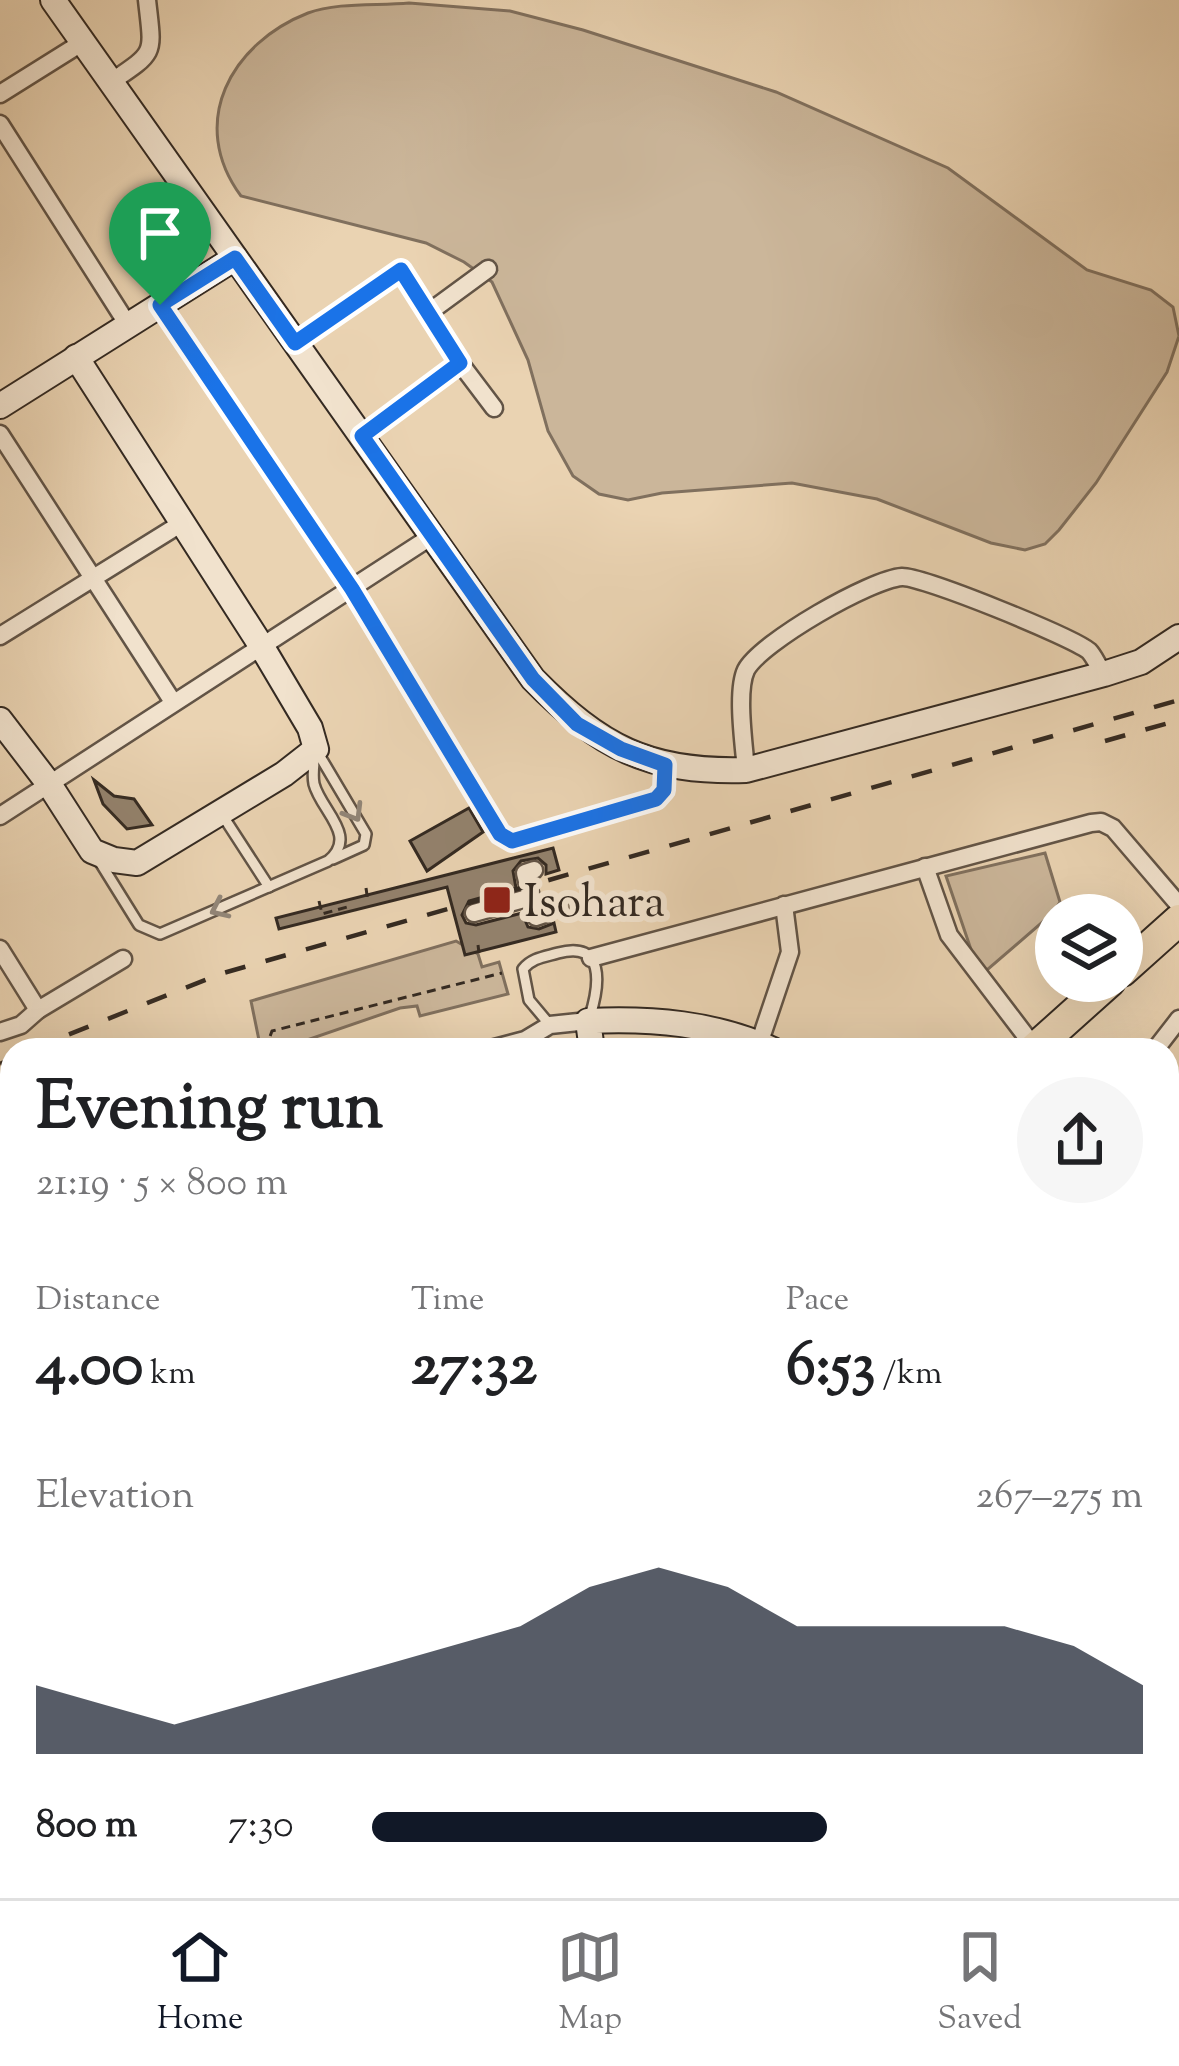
<!DOCTYPE html>
<html lang="en">
<head>
<meta charset="utf-8">
<style>
  :root { --surface:#fff; --page:#f6f6f6; --text:#202124; --muted:#757577; --line:#e0e0e0; --accent:#111827 }
  body { margin:0; font-family:"Sorts Mill Goudy",serif; background:var(--page); color:var(--text); height:100vh; display:flex; flex-direction:column; font-size:45px; white-space:nowrap }
  * { box-sizing:border-box; margin:0 }
  p { font-size:39px; color:var(--muted) }
  .icon { flex:none; width:66px; height:66px; fill:none; stroke:currentColor; stroke-width:2; stroke-linecap:round; stroke-linejoin:round }
  .map { position:relative; flex:1; overflow:hidden }
  .sheet { position:absolute; left:0px; top:1038px; width:1179px; height:861px; display:flex; flex-direction:column; background:var(--surface); border-radius:36px 36px 0 0; box-shadow:0 12px 48px #0002 }
  .sheet>* { flex:none }
  .controls { position:absolute; left:1035px; top:894px; display:grid; gap:24px }
  .controls a { display:grid; place-items:center; width:108px; height:108px; border-radius:50%; background:var(--surface); box-shadow:0 12px 48px #0002; font-size:60px }
  .pin { position:absolute; display:grid; place-items:center; width:102px; height:102px; color:#fff; margin:-123px -51px; border-radius:50% 50% 50% 0; rotate:-45deg; box-shadow:0 0 12px #0007 }
  .pin .icon { rotate:45deg }
  .round { display:grid; place-items:center; flex:none; width:126px; height:126px; border-radius:63px; background:var(--page) }
  .head { display:flex; align-items:center; justify-content:space-between; height:204px; padding:0 36px }
  h1 { font-size:66px; font-weight:800; line-height:90px }
  .metrics { display:grid; grid-template-columns:repeat(3,1fr); gap:18px; height:204px; padding:12px 36px }
  .metrics div { display:grid; align-content:center }
  .metrics b { font-size:60px; font-weight:800 }
  .metrics small { font-size:33px; font-weight:400 }
  .metrics p { font-size:33px }
  .chart { height:336px; padding:24px 36px }
  .chart p { display:flex; justify-content:space-between }
  .chart svg { width:100%; height:216px; margin-top:12px; fill:var(--accent); opacity:.7 }
  ul { padding:0 36px; list-style:none; font-size:39px }
  li { display:grid; grid-template-columns:192px 144px 1fr; align-items:center; height:90px }
  li i { height:30px; border-radius:15px; background:var(--accent) }
  .dock { display:flex; justify-content:space-around; align-items:center; height:168px; border-top:3px solid var(--line); background:var(--surface); font-size:33px; color:var(--muted) }
  .dock a { display:grid; justify-items:center; gap:6px }
  .dock .selected { color:var(--accent) }
  .map>svg:first-child { display:block }
</style>
</head>
<body>
<div class="map">
<svg width="1179" height="1898" viewBox="0 0 1179 1898">
  <rect width="100%" height="100%" fill="#ead3b2"/>
  <filter id="stains"><feTurbulence type="fractalNoise" baseFrequency=".00167" numOctaves="4"/><feColorMatrix values="0 0 0 0 .2 0 0 0 0 .09 0 0 0 0 .02 0 0 0 .5 -.17"/></filter>
  <radialGradient id="worn" r=".72"><stop offset=".6" stop-color="#630" stop-opacity="0"/><stop offset="1" stop-color="#630" stop-opacity=".3"/></radialGradient>
  <g fill="#cbb69a" stroke="#80705e" stroke-width="3">
    <path d="M409 3 510 11 583 30 776 92 948 168 1087 270 1151 290 1173 307 1179 336 1167 372 1096 483 1059 530 1045 544 1025 550 991 543 877 499 792 483 662 493 628 500 599 494 573 476 548 431 528 360 492 282 464 262 426 243 241 196C187 123 231 43 308 13 337 2 378 6 409 3Z"/>
    <path d="M1045 853 1060 902 1053 913 980 976 946 876Z"/>
    <path d="M456 941 478 954 482 967 499 962 508 994 420 1016 417 1006 400 1008 278 1050H261L251 1001Z"/>
    <path d="M749 1887H1020L1018 1898H741Z"/>
  </g>
  <g fill="none" stroke-linecap="round" stroke-linejoin="round">
    <path stroke="#ac9a81" stroke-width="27" d="M0 1730 12 1732"/>
  </g>
  <g fill="#93826d" stroke="#342a22" stroke-width="3">
    <path d="M94 780 114 796 134 799 152 825 127 829 103 804Z"/>
    <path d="M469 808 483 832 427 871 410 841Z"/>
    <path d="M553 848 559 870 546 874V865L538 858 521 861 513 871 516 888 469 901 462 915 466 923 476 925 522 913 528 927 539 929 554 923 556 932 465 955 447 887 279 929 276 918Z"/>
    <path d="M595 892 598 903 558 915 553 904Z"/>
    <path d="M12 1213V1266H10L0 1237V1217Z"/>
  </g>
  <g fill="none" stroke-linecap="round" stroke-linejoin="round">
    <defs>
      <g id="lane">
        <path d="M318 753 366 834 364 845 333 859"/>
        <path d="M221 813 269 887"/>
        <path d="M98 859 139 925 160 934 328 861C359 836 321 811 314 784 312 774 314 763 315 754"/>
        <path d="M550 1025 529 1000 523 969C532 958 544 957 558 953 605 940 600 984 590 1016"/>
      </g>
      <g id="street">
        <path d="M111 82C157 51 153 55 147 0"/>
        <path d="M0 94 83 42"/>
        <path d="M0 124 128 325"/>
        <path d="M160 305 352 589 499 834 512 841 656 799 664 791 665 765"/>
        <path d="M428 313 488 269"/>
        <path d="M295 343 401 270 460 363 361 437"/>
        <path d="M460 363 494 408"/>
        <path d="M0 434 173 702"/>
        <path d="M0 636 182 523"/>
        <path d="M746 770C744 745 736 691 746 670 761 642 871 579 902 577 922 576 1072 637 1089 651 1094 656 1099 668 1104 674"/>
        <path d="M0 816 432 536"/>
        <path d="M925 867 949 935 1035 1048"/>
        <path d="M534 870 525 873 536 917 545 914"/>
        <path d="M474 913 531 897"/>
        <path d="M0 949 38 1010"/>
        <path d="M591 958 1091 823 1101 822 1113 828 1179 905"/>
        <path d="M0 1032 21 1025 38 1010 123 959"/>
        <path d="M759 1044 790 952 784 905"/>
        <path d="M487 1050 525 1040 550 1025 588 1021"/>
        <path d="M1155 1050 1179 1019"/>
        <path d="M0 1115 12 1103"/>
        <path d="M0 1523 12 1525"/>
        <path d="M0 1897 9 1898"/>
        <path d="M597 1898 622 1887"/>
        <path d="M974 1898 982 1887"/>
      </g>
      <g id="secondary">
        <path d="M53 0 533 679C600 747 648 773 746 770L1104 674 1141 662 1179 637"/>
        <path d="M0 406 235 258"/>
        <path d="M0 720 49 784 92 851 114 860 137 863 284 774 316 749 310 728 262 647 76 357"/>
        <path d="M592 1050 588 1021C651 1018 715 1023 773 1050"/>
        <path d="M0 1128 12 1149"/>
      </g>
      <g id="primary">
        <path d="M0 1286 12 1287"/>
        <path d="M0 1318 12 1312"/>
      </g>
      <g id="highway">
        <path d="M1122 971 1179 920"/>
        <path d="M1033 1050 1110 981"/>
        <path d="M858 1898 866 1887"/>
      </g>
    </defs>
    <use href="#lane" stroke="#625446" stroke-width="14"/>
    <use href="#street" stroke="#625446" stroke-width="21"/>
    <use href="#secondary" stroke="#342a22" stroke-width="28"/>
    <use href="#primary" stroke="#342a22" stroke-width="32"/>
    <use href="#highway" stroke="#342a22" stroke-width="34"/>
    <g stroke="#342a22" stroke-width="3" stroke-dasharray="9 6" stroke-linecap="butt">
      <path d="M366 888 368 902"/>
      <path d="M319 901 322 914 351 906"/>
      <path d="M478 945 479 953"/>
      <path d="M265 1050 272 1031 502 973"/>
    </g>
    <use href="#lane" stroke="#f1e2cd" stroke-width="9"/>
    <use href="#street" stroke="#f1e2cd" stroke-width="16"/>
    <use href="#secondary" stroke="#f1e2cd" stroke-width="24"/>
    <use href="#primary" stroke="#ead3b2" stroke-width="27"/>
    <use href="#highway" stroke="#ead3b2" stroke-width="30"/>
    <g stroke="#342a22" stroke-width="4.5" stroke-dasharray="21 21" stroke-linecap="butt">
      <path d="M1105 741 1179 720"/>
      <path d="M30 1050 220 974 1179 700"/>
      <path d="M0 1064 12 1058"/>
    </g>
  </g>
  <defs><path id="oneway-chevron" d="M-2-3.5L2.5 0L-2 3.5" fill="none" stroke-width="1.6" stroke-linecap="round" stroke-linejoin="round" transform="scale(3)"/></defs>
  <g stroke="#928678">
    <use href="#oneway-chevron" transform="translate(354 813) rotate(59)"/>
    <use href="#oneway-chevron" transform="translate(219 909) rotate(155)"/>
  </g>
  <g fill="none" stroke-linecap="round" stroke-linejoin="round">
    <defs>
      <path id="route" d="M235 258 295 343 401 270 460 363 362 436 533 679 577 724 621 749 665 765 664 790 656 799 512 841 500 834 352 589 160 305Z"/>
    </defs>
    <use href="#route" stroke="#fff" stroke-width="24"/>
    <use href="#route" stroke="#1a73e8" stroke-width="15"/>
  </g>
  <rect fill="#8f2418" stroke="#f1e2cd" stroke-width="4.5" x="482" y="885" width="30" height="30" rx="6"/>
  <g text-anchor="middle" stroke-width="12" stroke-linejoin="round" paint-order="stroke">
    <g font-size="45" fill="#342a22" stroke="#f1e2cd" text-anchor="start">
      <text x="524" y="916">Isohara</text>
    </g>
  </g>
  <rect width="100%" height="100%" filter="url(#stains)"/>
  <rect width="100%" height="100%" fill="url(#worn)"/>
</svg>
<div class="controls">
<a><svg class="icon" aria-label="layers" viewBox="0 0 24 24"><path d="M12 4l9 5-9 5-9-5zM3 14l9 5 9-5"/></svg></a>
</div>
<div class="pin" style="left:160px;top:305px;background:#1e9e55"><svg class="icon" aria-label="arrive" viewBox="0 0 24 24"><path d="M6 21V4h12l-3 4 3 4H6"/></svg></div>
<section class="sheet">
<div class="head"><div><h1>Evening run</h1><p>21:19 · 5 × 800 m</p></div><a class="round"><svg class="icon" aria-label="share" viewBox="0 0 24 24"><path d="M12 15V3M7 8l5-5 5 5M5 13v7h14v-7"/></svg></a></div>
<div class="metrics">
<div><p>Distance</p><b>4.00<small> km</small></b></div>
<div><p>Time</p><b>27:32</b></div>
<div><p>Pace</p><b>6:53<small> /km</small></b></div>
</div>
<div class="chart"><p><span>Elevation</span>267–275 m</p>
<svg viewBox="0 0 160 44" preserveAspectRatio="none"><path d="M0 44V30L10 34L20 38L30 34L40 30L50 26L60 22L70 18L80 10L90 6L100 10L110 18L120 18L130 18L140 18L150 22L160 30V44z"/></svg>
</div>
<ul>
<li><b>800 m</b>7:30<i style="width:59%"></i></li>
</ul>
</section>
</div>
<nav class="dock">
<a class="selected"><svg class="icon" aria-label="home" viewBox="0 0 24 24"><path d="M3 11l9-7 9 7M6 9v11h12V9"/></svg>Home</a>
<a><svg class="icon" aria-label="map" viewBox="0 0 24 24"><path d="M3 6l6-2 6 2 6-2v14l-6 2-6-2-6 2zM9 4v14M15 6v14"/></svg>Map</a>
<a><svg class="icon" aria-label="saved" viewBox="0 0 24 24"><path d="M7 4h10v16l-5-4-5 4z"/></svg>Saved</a>
</nav>
</body>
</html>
